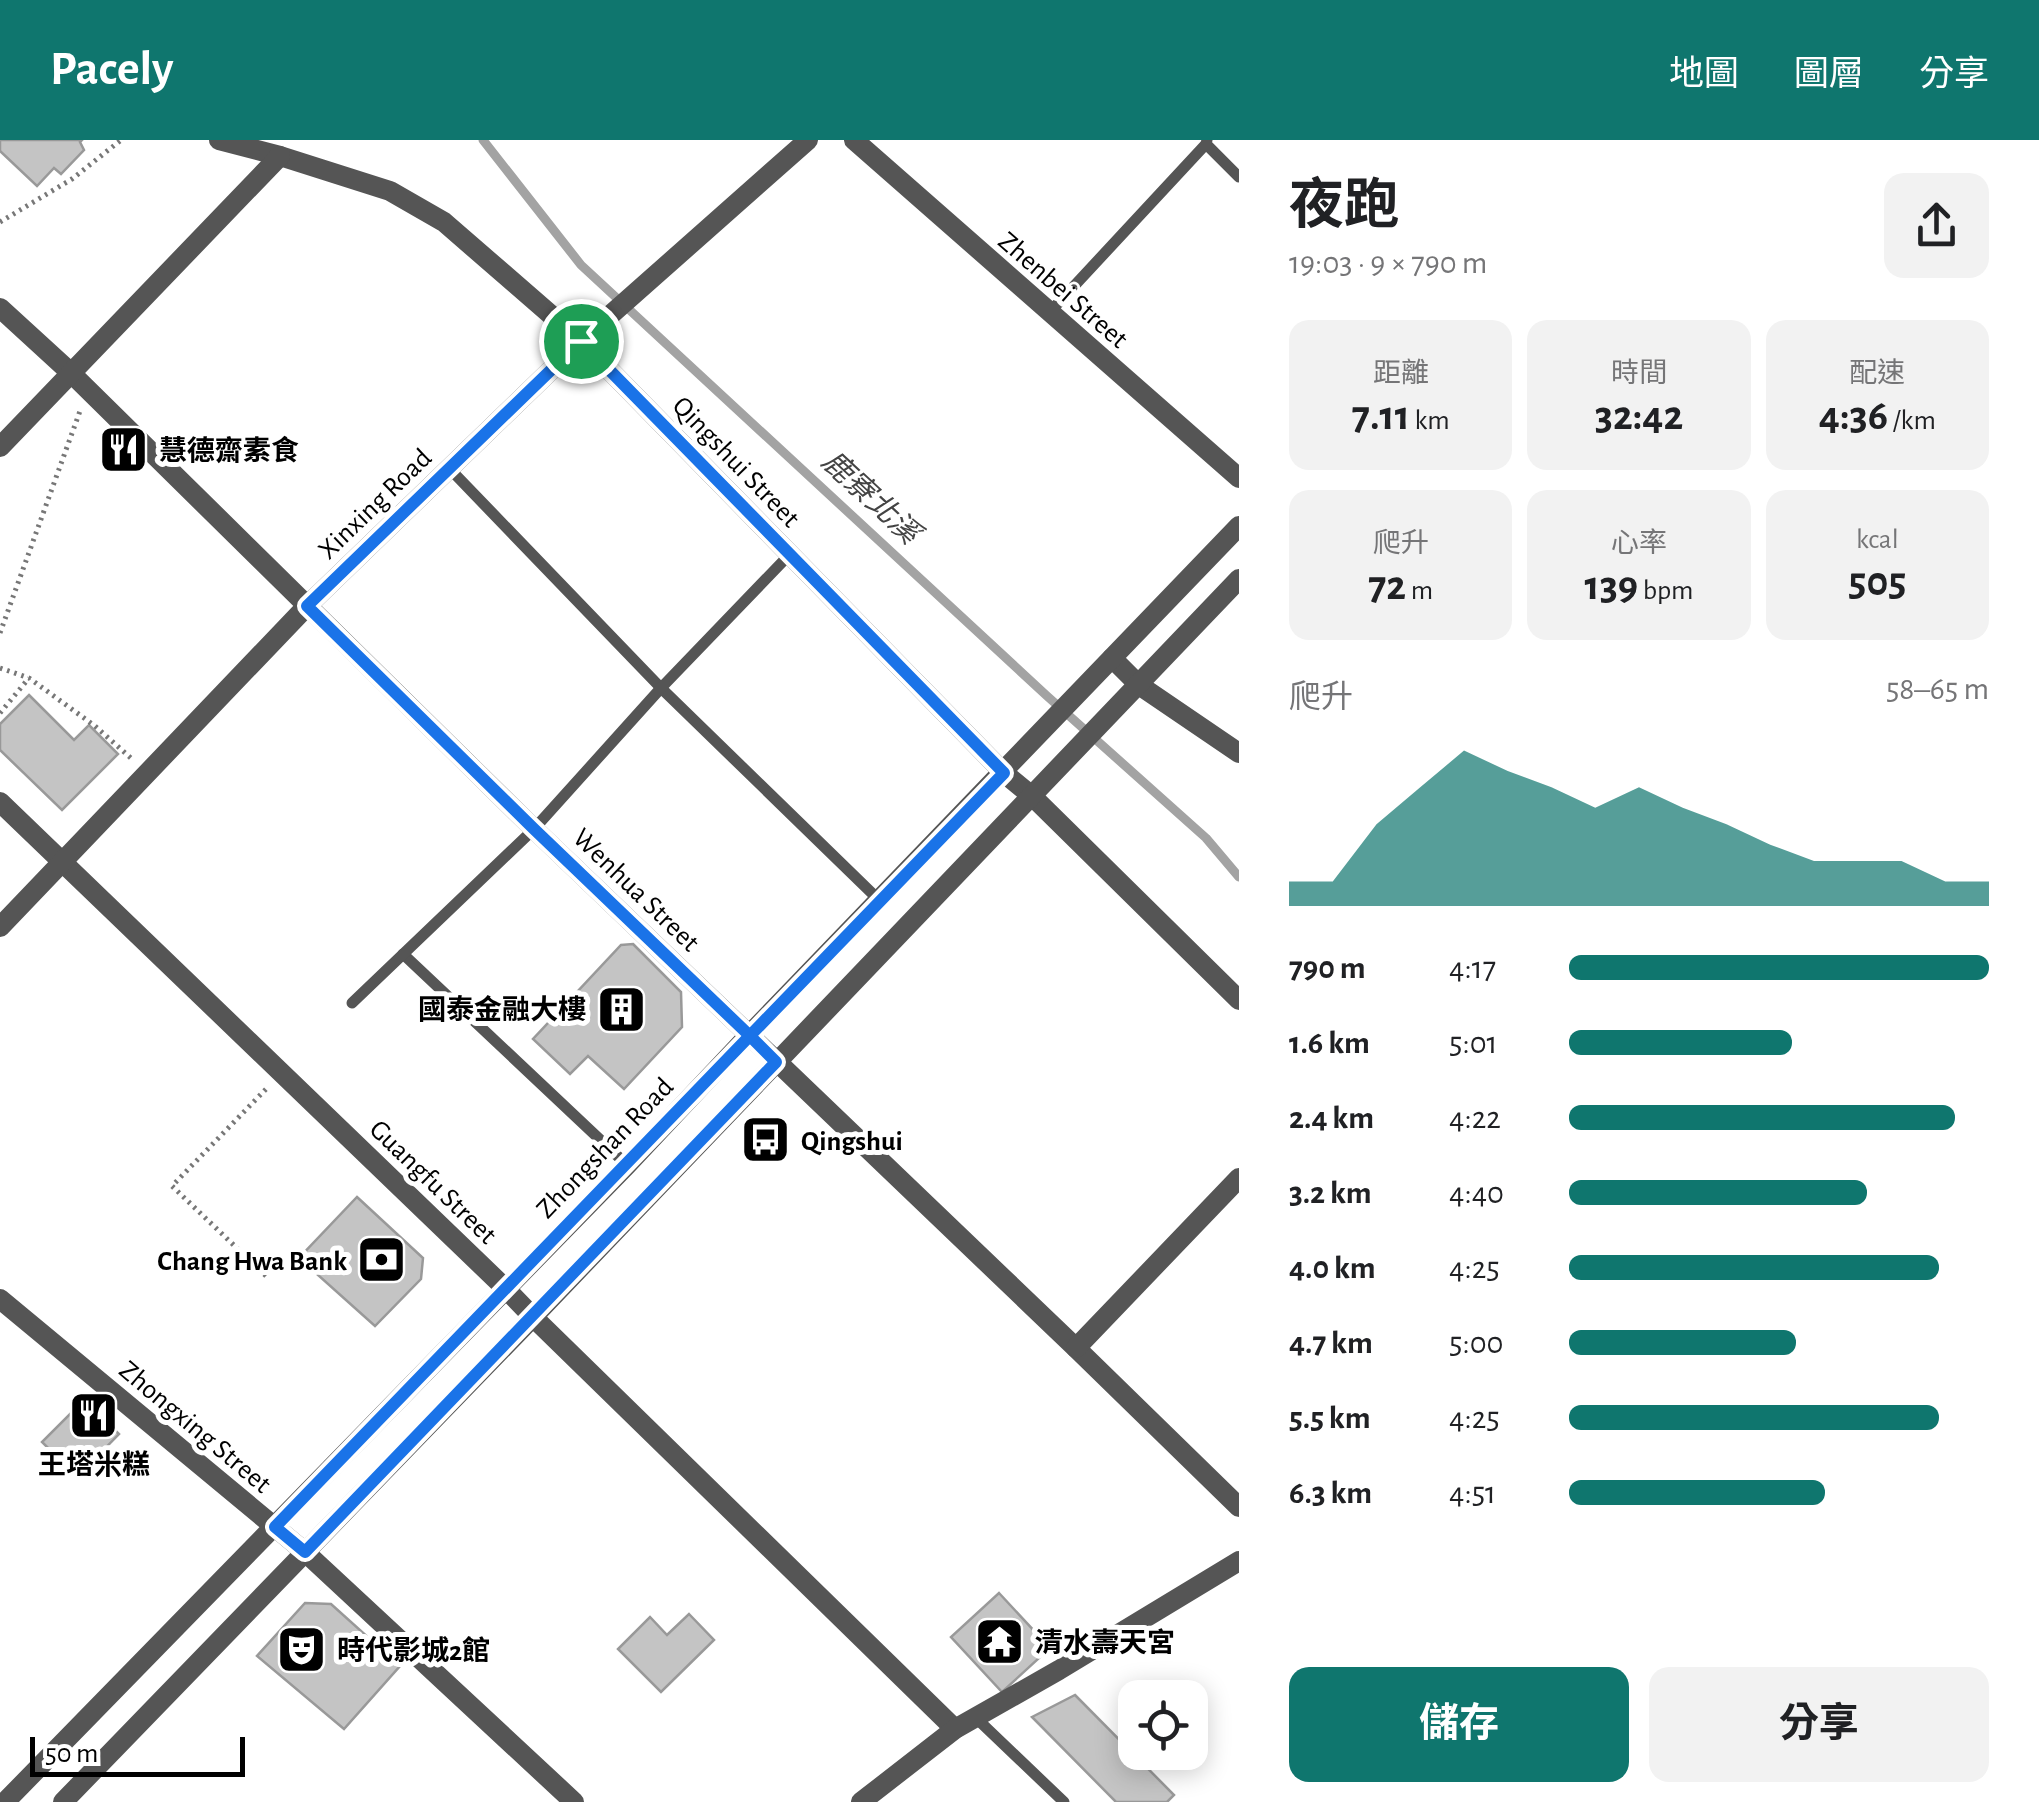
<!DOCTYPE html>
<html lang="zh-TW">
<head>
<meta charset="utf-8">
<style>
  :root { --surface:#fff; --page:#f2f2f2; --text:#202124; --muted:#757577; --accent:#0f766e }
  body { margin:0; font-family:"Alegreya Sans","Noto Sans TC",sans-serif; background:var(--page); color:var(--text); height:100vh; display:flex; flex-direction:column; font-size:38px; white-space:nowrap }
  * { box-sizing:border-box; margin:0 }
  p { font-size:32px; color:var(--muted) }
  .icon { flex:none; width:55px; height:55px; fill:none; stroke:currentColor; stroke-width:2; stroke-linecap:round; stroke-linejoin:round }
  .map { position:relative; flex:1; overflow:hidden }
  .panel { display:flex; flex-direction:column; background:var(--surface); width:800px }
  .panel>* { flex:none }
  .controls { position:absolute; left:1118px; top:1540px; display:grid; gap:20px }
  .controls a { display:grid; place-items:center; width:90px; height:90px; border-radius:20px; background:var(--surface); box-shadow:0 5px 25px #0003; font-size:50px }
  .scale { position:absolute; left:30px; bottom:25px; width:215px; box-sizing:border-box; padding-left:10px; border:5px solid #000; border-top:0; font-size:28px; line-height:35px; white-space:nowrap; color:#000; -webkit-text-stroke:8px #fff; paint-order:stroke }
  .pin { position:absolute; display:grid; place-items:center; width:85px; height:85px; color:#fff; margin:-42px; border:5px solid #fff; border-radius:50%; box-shadow:0 2px 10px #0007 }
  .round { display:grid; place-items:center; flex:none; width:105px; height:105px; border-radius:20px; background:var(--page) }
  .head { display:flex; align-items:center; justify-content:space-between; height:170px; padding:0 50px }
  h1 { font-size:55px; font-weight:700; line-height:75px }
  .figures { display:grid; grid-template-columns:repeat(3,1fr); gap:15px; height:170px; padding:10px 50px }
  .figures div { display:grid; align-content:center; border-radius:20px; background:var(--page); text-align:center }
  .figures b { font-size:42px; font-weight:700 }
  .figures small { font-size:28px; font-weight:400 }
  .figures p { font-size:28px }
  .chart { height:280px; padding:20px 50px }
  .chart p { display:flex; justify-content:space-between }
  .chart svg { width:100%; height:180px; margin-top:10px; fill:var(--accent); opacity:.7 }
  .action { display:flex; gap:20px; margin-top:auto; padding:20px 50px }
  .action a { flex:1; height:115px; border-radius:20px; background:var(--accent); color:#fff; font-size:40px; font-weight:700; line-height:115px; text-align:center }
  .action a+a { background:var(--page); color:var(--text) }
  ul { padding:0 50px; list-style:none; font-size:32px }
  li { display:grid; grid-template-columns:160px 120px 1fr; align-items:center; height:75px }
  li i { height:25px; border-radius:12px; background:var(--accent) }
  header { display:flex; align-items:center; gap:60px; box-sizing:border-box; height:140px; padding:0 50px; background:var(--accent); color:#fff }
  header strong { font-size:48px }
  nav { display:flex; gap:55px; margin-inline-start:auto; font-size:35px }
  main { display:flex; flex:1; min-height:0 }
  .map>svg:first-child { display:block }
</style>
</head>
<body>
<header>
<strong>Pacely</strong>
<nav><a>地圖</a><a>圖層</a><a>分享</a></nav>
</header>
<main>
<div class="map">
<svg width="1239" height="1662" viewBox="0 0 1239 1662">
  <rect width="100%" height="100%" fill="#fff"/>
  <g fill="none" stroke-linecap="round" stroke-linejoin="round">
    <path stroke="#a3a3a3" stroke-width="9" d="M483 0 581 125 1047 556 1206 698 1239 737"/>
  </g>
  <g fill="#c4c4c4" stroke="#999" stroke-width="2.5">
    <path d="M0 0H82L80 2 84 10 61 34 54 28 37 46 0 11Z"/>
    <path d="M29 555 74 600 89 585 118 614 62 670 0 610V584Z"/>
    <path d="M633 804 681 852 682 887 624 949 588 916 570 934 533 899 621 805Z"/>
    <path d="M357 1057 423 1118 421 1139 375 1186 299 1118Z"/>
    <path d="M84 1260 119 1294 77 1337 42 1302Z"/>
    <path d="M999 1453 1050 1508 1002 1552 951 1497Z"/>
    <path d="M305 1463 331 1464 400 1526 344 1589 257 1516Z"/>
    <path d="M689 1474 714 1500 661 1552 618 1509 650 1477 667 1495Z"/>
    <path d="M1075 1555 1174 1655 1167 1662H1116L1032 1577Z"/>
  </g>
  <g fill="none" stroke-linecap="round" stroke-linejoin="round">
    <g stroke="#777" stroke-width="5" stroke-dasharray="2.5 5" stroke-linecap="butt">
      <path d="M0 82 72 39 121 0"/>
      <path d="M0 493 80 271"/>
      <path d="M0 528 29 538 95 586 132 619"/>
      <path d="M0 573 29 538"/>
      <path d="M266 1136 172 1046 267 948"/>
    </g>
    <g stroke="#555" stroke-width="11">
      <path d="M1207 0 1206 4 1239 37"/>
      <path d="M1049 173 1206 4"/>
      <path d="M449 328 661 548 880 761"/>
      <path d="M403 814 627 1025"/>
      <path d="M352 863 534 689 661 548 790 414"/>
      <path d="M975 1577 1064 1662"/>
    </g>
    <g stroke="#555" stroke-width="20">
      <path d="M219 0 280 16 390 51 444 82 581 201 1004 633"/>
      <path d="M854 0 1239 338"/>
      <path d="M0 168 70 232 534 689 1076 1208 1239 1367"/>
      <path d="M0 307 280 16"/>
      <path d="M0 662 505 1148 533 1177 955 1589"/>
      <path d="M0 787 307 466 581 201 808 0"/>
      <path d="M0 1159 305 1412 574 1662"/>
      <path d="M1076 1208 1239 1038"/>
      <path d="M861 1662 955 1589 1059 1530 1239 1421"/>
    </g>
    <g stroke="#555" stroke-width="20">
      <path d="M1112 518 1139 545 1239 613"/>
      <path d="M1004 633 1033 657 1239 860"/>
      <path d="M5 1662 627 1025 749 895 1239 386"/>
      <path d="M63 1662 533 1177 1239 439"/>
    </g>
  </g>
  <g fill="none" stroke-linecap="round" stroke-linejoin="round">
    <defs>
      <path id="route" d="M581 201 307 466 534 689 749 895 776 922 305 1412 275 1387C518 1136 760 884 1004 633L581 201"/>
    </defs>
    <use href="#route" stroke="#fff" stroke-width="20"/>
    <use href="#route" stroke="#1a73e8" stroke-width="12"/>
  </g>
  <defs>
    <symbol id="restaurant-square" viewBox="-11 -11 22 22"><rect x="-9" y="-9" width="18" height="18" rx="4" fill="#000" stroke="#fff"/><path d="M-5-6h1v4h1v-4h1v4h1v-4h1v5L-1.5 .5V6h-2V.5L-5-1ZM5-6V6H3V1.5H1.5Q1.5-4 5-6Z" fill="#fff"/></symbol>
    <symbol id="building-square" viewBox="-11 -11 22 22"><rect x="-9" y="-9" width="18" height="18" rx="4" fill="#000" stroke="#fff"/><path d="M-4-6H4V6H1V3H-1V6H-4ZM-2.5-4.3h1.7v1.8h-1.7ZM.8-4.3h1.7v1.8H.8ZM-2.5-1h1.7V.8h-1.7ZM.8-1h1.7V.8H.8Z" fill="#fff"/></symbol>
    <symbol id="bus-square" viewBox="-11 -11 22 22"><rect x="-9" y="-9" width="18" height="18" rx="4" fill="#000" stroke="#fff"/><path d="M-5-6H5V4H4V6H2V4H-2V6H-4V4H-5ZM-3.5-4V0h7V-4ZM-3.5 1.2v1.5H-2V1.2ZM2 1.2v1.5H3.5V1.2Z" fill="#fff"/></symbol>
    <symbol id="bank-square" viewBox="-11 -11 22 22"><rect x="-9" y="-9" width="18" height="18" rx="4" fill="#000" stroke="#fff"/><path d="M-6-4H6V4H-6ZM0-2.3a2.3 2.3 0 1 0 0 4.6a2.3 2.3 0 1 0 0-4.6Z" fill="#fff"/></symbol>
    <symbol id="temple-square" viewBox="-11 -11 22 22"><rect x="-9" y="-9" width="18" height="18" rx="4" fill="#000" stroke="#fff"/><path d="M0-6L5-2H3V0L6.5 2.5H4V6H1.5V3h-3V6H-4V2.5H-6.5L-3 0V-2H-5Z" fill="#fff"/></symbol>
    <symbol id="theatre-square" viewBox="-11 -11 22 22"><rect x="-9" y="-9" width="18" height="18" rx="4" fill="#000" stroke="#fff"/><path d="M-5-5.5Q0-4 5-5.5V0Q5 5 0 6Q-5 5-5 0ZM-3.3-2.5H-1v1.5H-3.3ZM1-2.5H3.3v1.5H1ZM-2.8 1Q0 5.5 2.8 1Z" fill="#fff"/></symbol>
  </defs>
  <g fill-rule="evenodd">
    <use href="#restaurant-square" x="96" y="282" width="55" height="55"/>
    <use href="#building-square" x="594" y="842" width="55" height="55"/>
    <use href="#bus-square" x="738" y="972" width="55" height="55"/>
    <use href="#bank-square" x="354" y="1092" width="55" height="55"/>
    <use href="#restaurant-square" x="66" y="1248" width="55" height="55"/>
    <use href="#temple-square" x="972" y="1474" width="55" height="55"/>
    <use href="#theatre-square" x="274" y="1482" width="55" height="55"/>
  </g>
  <g text-anchor="middle" stroke-width="10" stroke-linejoin="round" paint-order="stroke">
    <g font-size="28" fill="#000" stroke="#fff">
      <text transform="translate(1064 149) rotate(41)" y="10">Zhenbei Street</text>
      <text transform="translate(737 321) rotate(46)" y="10">Qingshui Street</text>
      <text transform="translate(374 363) rotate(-44)" y="10">Xinxing Road</text>
      <text transform="translate(637 749) rotate(44)" y="10">Wenhua Street</text>
      <text transform="translate(604 1007) rotate(-46)" y="10">Zhongshan Road</text>
      <text transform="translate(434 1041) rotate(44)" y="10">Guangfu Street</text>
      <text transform="translate(196 1286) rotate(40)" y="10">Zhongxing Street</text>
    </g>
    <g font-size="28" font-weight="bold" fill="#000" stroke="#fff" text-anchor="start">
      <text x="159" y="320">慧德齋素食</text>
      <text x="586" y="879" text-anchor="end">國泰金融大樓</text>
      <text x="801" y="1010">Qingshui</text>
      <text x="347" y="1130" text-anchor="end">Chang Hwa Bank</text>
      <text x="94" y="1334" text-anchor="middle">王塔米糕</text>
      <text x="1035" y="1512">清水壽天宮</text>
      <text x="337" y="1520">時代影城2館</text>
    </g>
    <g font-size="30" font-style="italic" fill="#444" stroke="#fff">
      <text transform="translate(871 357) rotate(43)" y="10">鹿寮北溪</text>
    </g>
  </g>
</svg>
<div class="controls">
<a><svg class="icon" aria-label="locate" viewBox="0 0 24 24"><circle cx="12" cy="12" r="6"/><path d="M12 2v4M12 18v4M2 12h4M18 12h4"/></svg></a>
</div>
<div class="scale">50 m</div>
<div class="pin" style="left:581px;top:201px;background:#1e9e55"><svg class="icon" aria-label="arrive" viewBox="0 0 24 24"><path d="M6 21V4h12l-3 4 3 4H6"/></svg></div>
</div>
<section class="panel">
<div class="head"><div><h1>夜跑</h1><p>19:03 · 9 × 790 m</p></div><a class="round"><svg class="icon" aria-label="share" viewBox="0 0 24 24"><path d="M12 15V3M7 8l5-5 5 5M5 13v7h14v-7"/></svg></a></div>
<div class="figures">
<div><p>距離</p><b>7.11<small> km</small></b></div>
<div><p>時間</p><b>32:42</b></div>
<div><p>配速</p><b>4:36<small> /km</small></b></div>
</div>
<div class="figures">
<div><p>爬升</p><b>72<small> m</small></b></div>
<div><p>心率</p><b>139<small> bpm</small></b></div>
<div><p>kcal</p><b>505</b></div>
</div>
<div class="chart"><p><span>爬升</span>58–65 m</p>
<svg viewBox="0 0 160 44" preserveAspectRatio="none"><path d="M0 44V38L10 38L20 24L30 15L40 6L50 11L60 15L70 20L80 15L90 20L100 24L110 29L120 33L130 33L140 33L150 38L160 38V44z"/></svg>
</div>
<ul>
<li><b>790 m</b>4:17<i style="width:100%"></i></li>
<li><b>1.6 km</b>5:01<i style="width:53%"></i></li>
<li><b>2.4 km</b>4:22<i style="width:92%"></i></li>
<li><b>3.2 km</b>4:40<i style="width:71%"></i></li>
<li><b>4.0 km</b>4:25<i style="width:88%"></i></li>
<li><b>4.7 km</b>5:00<i style="width:54%"></i></li>
<li><b>5.5 km</b>4:25<i style="width:88%"></i></li>
<li><b>6.3 km</b>4:51<i style="width:61%"></i></li>
</ul>
<div class="action"><a>儲存</a><a>分享</a></div>
</section>
</main>
</body>
</html>
